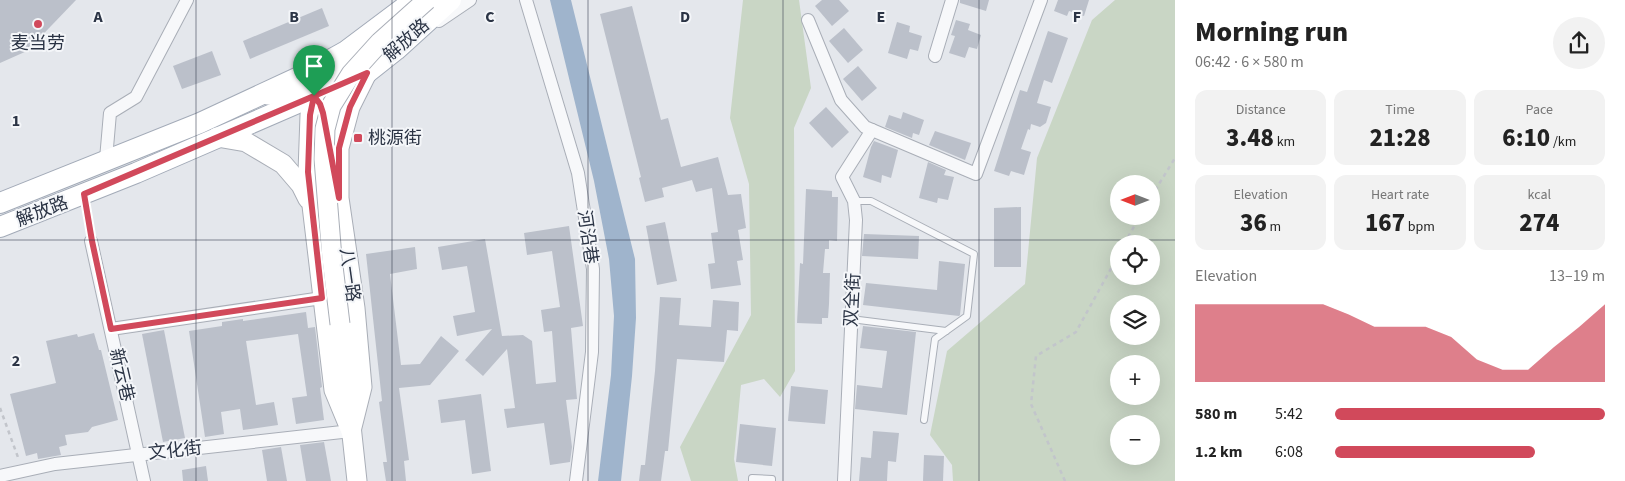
<!DOCTYPE html>
<html lang="en">
<head>
<meta charset="utf-8">
<style>
  :root { --surface:#fff; --page:#f2f2f2; --text:#222; --muted:#767676; --accent:#d1495b }
  body { margin:0; font-family:"Source Sans 3","Noto Sans SC",sans-serif; background:var(--page); color:var(--text); height:100vh; display:flex; flex-direction:column; font-size:19px; white-space:nowrap }
  * { box-sizing:border-box; margin:0 }
  p { font-size:16px; color:var(--muted) }
  .icon { flex:none; width:28px; height:28px; fill:none; stroke:currentColor; stroke-width:2; stroke-linecap:round; stroke-linejoin:round }
  .map { position:relative; flex:1; overflow:hidden }
  .sheet { display:flex; flex-direction:column; background:var(--surface); width:450px }
  .sheet>* { flex:none }
  .needle { width:32px; rotate:270deg }
  .buttons { position:absolute; left:1110px; top:175px; display:grid; gap:10px }
  .buttons a { display:grid; place-items:center; width:50px; height:50px; border-radius:50%; background:var(--surface); box-shadow:0 5px 20px #0002; font-size:25px }
  .pin { position:absolute; display:grid; place-items:center; width:42px; height:42px; color:#fff; margin:-51px -21px; border-radius:50% 50% 50% 0; rotate:-45deg; box-shadow:0 0 5px #0007 }
  .pin .icon { rotate:45deg }
  .round { display:grid; place-items:center; flex:none; width:52px; height:52px; border-radius:26px; background:var(--page) }
  .head { display:flex; align-items:center; justify-content:space-between; height:85px; padding:0 20px }
  h1 { font-size:28px; font-weight:800; line-height:38px }
  .metrics { display:grid; grid-template-columns:repeat(3,1fr); gap:8px; height:85px; padding:5px 20px }
  .metrics div { display:grid; align-content:center; border-radius:12px; background:var(--page); text-align:center }
  .metrics b { font-size:25px; font-weight:800 }
  .metrics small { font-size:14px; font-weight:400 }
  .metrics p { font-size:14px }
  .chart { height:140px; padding:10px 20px }
  .chart p { display:flex; justify-content:space-between }
  .chart svg { width:100%; height:90px; margin-top:5px; fill:var(--accent); opacity:.7 }
  ul { padding:0 20px; list-style:none; font-size:16px }
  li { display:grid; grid-template-columns:80px 60px 1fr; align-items:center; height:38px }
  li i { height:12px; border-radius:6px; background:var(--accent) }
  main { display:flex; flex:1; min-height:0 }
  .map>svg:first-child { display:block }
</style>
</head>
<body>
<main>
<div class="map">
<svg width="1175" height="481" viewBox="0 0 1175 481">
  <rect width="100%" height="100%" fill="#e4e7ec"/>
  <g fill="#c9d6c5" fill-rule="evenodd">
    <path d="M743 0H799L811 88 794 128 795 371 780 397 764 379 741 385 734 459 738 481H691L680 447 751 315 749 184 730 118Z"/>
    <path d="M1115 0H1175V481H953L952 465 930 435 947 351 1025 284 1037 158 1092 20ZM1119 184H1151V216H1119ZM1119 244H1151V276H1119ZM1119 304H1151V336H1119ZM1119 364H1151V396H1119ZM1119 424H1151V456H1119Z"/>
  </g>
  <path fill="#9fb4cc" d="M550 0H571L635 259 636 318 632 376 621 481H598L611 375 614 316 609 259 594 181Z"/>
  <g fill="#bbc0ca">
    <path d="M0 0H76L27 51 0 63Z"/>
    <path d="M822 0H839L849 11 832 26 815 6Z"/>
    <path d="M960 0H989L986 11 960 3Z"/>
    <path d="M1058 0H1089L1084 16 1069 11 1067 16 1054 11Z"/>
    <path d="M632 6 661 120 668 118 681 167 718 157 728 195 741 194 746 228 738 230 743 260 737 261 741 285 711 289 708 264 715 263 711 233 718 232 712 188 696 192 692 180 662 188 664 197 645 202 639 178 641 177 600 14Z"/>
    <path d="M322 8 329 26 250 59 243 41Z"/>
    <path d="M956 20 970 24 968 30 981 35 977 49 969 47 965 58 949 53 955 36 951 35Z"/>
    <path d="M897 22 910 26 909 32 922 36 918 51 910 49 907 59 888 53Z"/>
    <path d="M844 28 863 50 848 63 829 41Z"/>
    <path d="M1048 31 1068 38 1052 83 1044 80 1037 103 1051 107 1046 123 1040 127 1031 124 1030 130 1028 129 1021 149 1031 152 1024 175 1011 171 1009 176 994 171 1020 90 1027 92Z"/>
    <path d="M212 51 221 75 182 89 173 66Z"/>
    <path d="M858 66 877 88 862 101 843 79Z"/>
    <path d="M826 107 849 132 832 148 809 123Z"/>
    <path d="M903 112 924 120 919 135 913 133 912 138 885 127 889 115 901 119Z"/>
    <path d="M935 131 971 143 965 160 929 145Z"/>
    <path d="M874 141 898 150 891 178 882 175 881 183 863 177 871 147Z"/>
    <path d="M928 162 946 170 944 175 954 177 948 200 938 198 937 203 919 198Z"/>
    <path d="M806 189 832 191V197H838L837 241 829 240V249H825L823 273H830L829 304 828 318H822V324L797 323 800 263 803 264Z"/>
    <path d="M1021 207V267H994V208Z"/>
    <path d="M665 222 677 281 657 285 646 226Z"/>
    <path d="M569 226 583 326 571 328 577 399 566 400 572 447 570 462 550 465 544 423 507 428 504 409 515 408 507 349 483 376 465 360 492 329 457 336 453 316 475 312 467 266 442 270 438 247 485 239 502 336 523 335 532 341 536 384 556 382 552 331 544 332 541 310 560 307 552 251 527 255 524 233Z"/>
    <path d="M864 234 919 236 918 259 862 256Z"/>
    <path d="M415 247 417 269 390 274 401 365 420 364 441 336 459 351 430 385 399 388 409 460 404 461 406 481H386L383 462H387L379 402 382 401 366 254Z"/>
    <path d="M939 261 965 264 960 315 959 316 863 305 866 283 937 290Z"/>
    <path d="M660 297 681 298 679 325 711 327 713 300 739 302 738 331 727 330 724 362 677 359 668 451H665L661 481H639L641 465H645L655 371Z"/>
    <path d="M306 312 308 328 315 327 322 387 320 388 324 420 296 424 292 398 307 396 298 334 246 341 256 405 274 402 278 425 243 430 240 409 221 412 224 434 205 437 189 331 222 326V322L243 319V321Z"/>
    <path d="M863 326 916 332 907 415 855 409 857 385 882 388 887 351 860 348Z"/>
    <path d="M164 330 185 438 163 442 142 334Z"/>
    <path d="M94 333 99 350H101L118 420 92 427 88 432 65 435 67 445 59 447 61 455 38 459 37 453 26 456 10 394 56 383 46 341 77 334 78 337Z"/>
    <path d="M791 386 828 390 825 424 788 421Z"/>
    <path d="M481 394 491 471 472 474 465 420 441 423 438 400Z"/>
    <path d="M740 424 776 428 772 466 736 462Z"/>
    <path d="M873 431 899 433 896 462 888 461 887 481H859L861 457 871 458Z"/>
    <path d="M324 442 331 481H306L300 445Z"/>
    <path d="M281 447 287 481H267L262 450Z"/>
    <path d="M924 455 944 456 943 481H923Z"/>
    <path d="M206 466 208 481H183L182 470Z"/>
  </g>
  <g fill="none" stroke-linecap="round" stroke-linejoin="round">
    <defs>
      <g id="service">
        <path d="M854 201H871L974 254 967 316 935 339 924 420"/>
        <path d="M851 319 946 331"/>
        <path d="M752 481V478L772 479V481"/>
      </g>
      <g id="minor">
        <path d="M526 0 578 173 593 269 592 352 576 481"/>
        <path d="M808 20 841 100 865 127 976 174 1041 0"/>
        <path d="M439 21 470 0"/>
        <path d="M935 56 952 0"/>
        <path d="M106 159 110 113 136 97 187 0"/>
        <path d="M91 241 144 481"/>
        <path d="M111 329 322 298"/>
        <path d="M0 476 55 464 351 431"/>
        <path d="M844 481 856 220 854 201 842 177 872 130"/>
      </g>
      <g id="secondary">
        <path d="M345 53 328 73 314 96 310 115 308 172 334 390 351 431"/>
        <path d="M268 95C286 90 307 87 320 104"/>
        <path d="M217 137 246 142 283 164 301 185 308 199"/>
        <path d="M340 324 357 481"/>
        <path d="M351 431 362 387 355 308 339 198V148L350 107 367 73"/>
      </g>
      <g id="primary">
        <path d="M0 203 200 123 301 76 346 51 414 0"/>
        <path d="M0 227 136 173 367 73 396 50 451 0"/>
      </g>
    </defs>
    <use href="#service" stroke="#a9aeb7" stroke-width="8"/>
    <use href="#minor" stroke="#a9aeb7" stroke-width="14"/>
    <use href="#secondary" stroke="#a9aeb7" stroke-width="21"/>
    <use href="#primary" stroke="#a3abb8" stroke-width="22"/>
    <g stroke="#c2c5cb" stroke-width="2.5" stroke-dasharray="4 4" stroke-linecap="butt">
      <path d="M1151 197 1175 158"/>
      <path d="M86 210 90 229"/>
      <path d="M1124 244 1140 216"/>
      <path d="M0 408 19 460"/>
      <path d="M1065 481 1031 404 1036 356 1076 332 1119 254"/>
    </g>
    <use href="#service" stroke="#f7f8fa" stroke-width="6"/>
    <use href="#minor" stroke="#f7f8fa" stroke-width="12"/>
    <use href="#secondary" stroke="#fff" stroke-width="19"/>
    <use href="#primary" stroke="#fff" stroke-width="20"/>
    <defs>
      <path id="secondary-bridge" d="M340 324 332 258 324 159 325 129 331 106 351 74 380 42 427 0"/>
    </defs>
    <use href="#secondary-bridge" stroke="#a9aeb7" stroke-width="21" stroke-linecap="butt"/>
    <use href="#secondary-bridge" stroke="#fff" stroke-width="19"/>
  </g>
  <g fill="none" stroke-linecap="round" stroke-linejoin="round">
    <defs>
      <path id="route" d="M314 96 310 115 308 172 322 298 111 329 92 241 84 194 314 96 320 104 323 113 339 198V148L350 107 367 73 314 96"/>
    </defs>
    <use href="#route" stroke="#fff" stroke-width="10"/>
    <use href="#route" stroke="#d1495b" stroke-width="6"/>
  </g>
  <path fill="none" stroke="#2b3445" stroke-width="1" stroke-opacity="0.55" d="M196 0V481M392 0V481M588 0V481M783 0V481M979 0V481M0 240H1175"/>
  <g fill="#d1495b" stroke="#f4f6f9" stroke-width="2">
    <circle cx="38" cy="24" r="5"/>
    <rect x="353" y="133" width="10" height="10" rx="2.5"/>
  </g>
  <g text-anchor="middle" stroke-width="4" stroke-linejoin="round" paint-order="stroke">
    <g font-size="18" fill="#2b3445" stroke="#f4f6f9">
      <text transform="translate(406 40) rotate(-41)" y="6">解放路</text>
      <text transform="translate(42 211) rotate(-21)" y="6">解放路</text>
      <text transform="translate(588 237) rotate(82)" y="6">河沿巷</text>
      <text transform="translate(350 275) rotate(82)" y="6">八一路</text>
      <text transform="translate(852 300) rotate(-87)" y="6">双全街</text>
      <text transform="translate(122 375) rotate(77)" y="6">新云巷</text>
      <text transform="translate(175 450) rotate(-6)" y="6">文化街</text>
    </g>
    <g font-size="18" fill="#2b3445" stroke="#f4f6f9">
      <text x="38" y="49">麦当劳</text>
      <text x="368" y="144" text-anchor="start">桃源街</text>
    </g>
  </g>
  <g font-size="16" text-anchor="middle" font-weight="bold" fill="#2b3445" stroke="#f4f6f9" stroke-width="4" stroke-linejoin="round" paint-order="stroke">
    <text x="98" y="22">A</text>
    <text x="294" y="22">B</text>
    <text x="490" y="22">C</text>
    <text x="685" y="22">D</text>
    <text x="881" y="22">E</text>
    <text x="1077" y="22">F</text>
    <text x="16" y="126">1</text>
    <text x="16" y="366">2</text>
  </g>
</svg>
<div class="buttons">
<a><svg class="needle" viewBox="-14 -14 28 28"><path d="M0-13l5 13h-10z" fill="#e53935"/><path d="M0 13l5-13h-10z" fill="#767676"/></svg></a>
<a><svg class="icon" aria-label="locate" viewBox="0 0 24 24"><circle cx="12" cy="12" r="6"/><path d="M12 2v4M12 18v4M2 12h4M18 12h4"/></svg></a>
<a><svg class="icon" aria-label="layers" viewBox="0 0 24 24"><path d="M12 4l9 5-9 5-9-5zM3 14l9 5 9-5"/></svg></a>
<a>+</a>
<a>−</a>
</div>
<div class="pin" style="left:314px;top:96px;background:#1e9e55"><svg class="icon" aria-label="arrive" viewBox="0 0 24 24"><path d="M6 21V4h12l-3 4 3 4H6"/></svg></div>
</div>
<section class="sheet">
<div class="head"><div><h1>Morning run</h1><p>06:42 · 6 × 580 m</p></div><a class="round"><svg class="icon" aria-label="share" viewBox="0 0 24 24"><path d="M12 15V3M7 8l5-5 5 5M5 13v7h14v-7"/></svg></a></div>
<div class="metrics">
<div><p>Distance</p><b>3.48<small> km</small></b></div>
<div><p>Time</p><b>21:28</b></div>
<div><p>Pace</p><b>6:10<small> /km</small></b></div>
</div>
<div class="metrics">
<div><p>Elevation</p><b>36<small> m</small></b></div>
<div><p>Heart rate</p><b>167<small> bpm</small></b></div>
<div><p>kcal</p><b>274</b></div>
</div>
<div class="chart"><p><span>Elevation</span>13–19 m</p>
<svg viewBox="0 0 160 44" preserveAspectRatio="none"><path d="M0 44V6L10 6L20 6L30 6L40 6L50 6L60 11L70 17L80 17L90 17L100 22L110 33L120 38L130 38L140 27L150 17L160 6V44z"/></svg>
</div>
<ul>
<li><b>580 m</b>5:42<i style="width:100%"></i></li>
<li><b>1.2 km</b>6:08<i style="width:74%"></i></li>
</ul>
</section>
</main>
</body>
</html>
